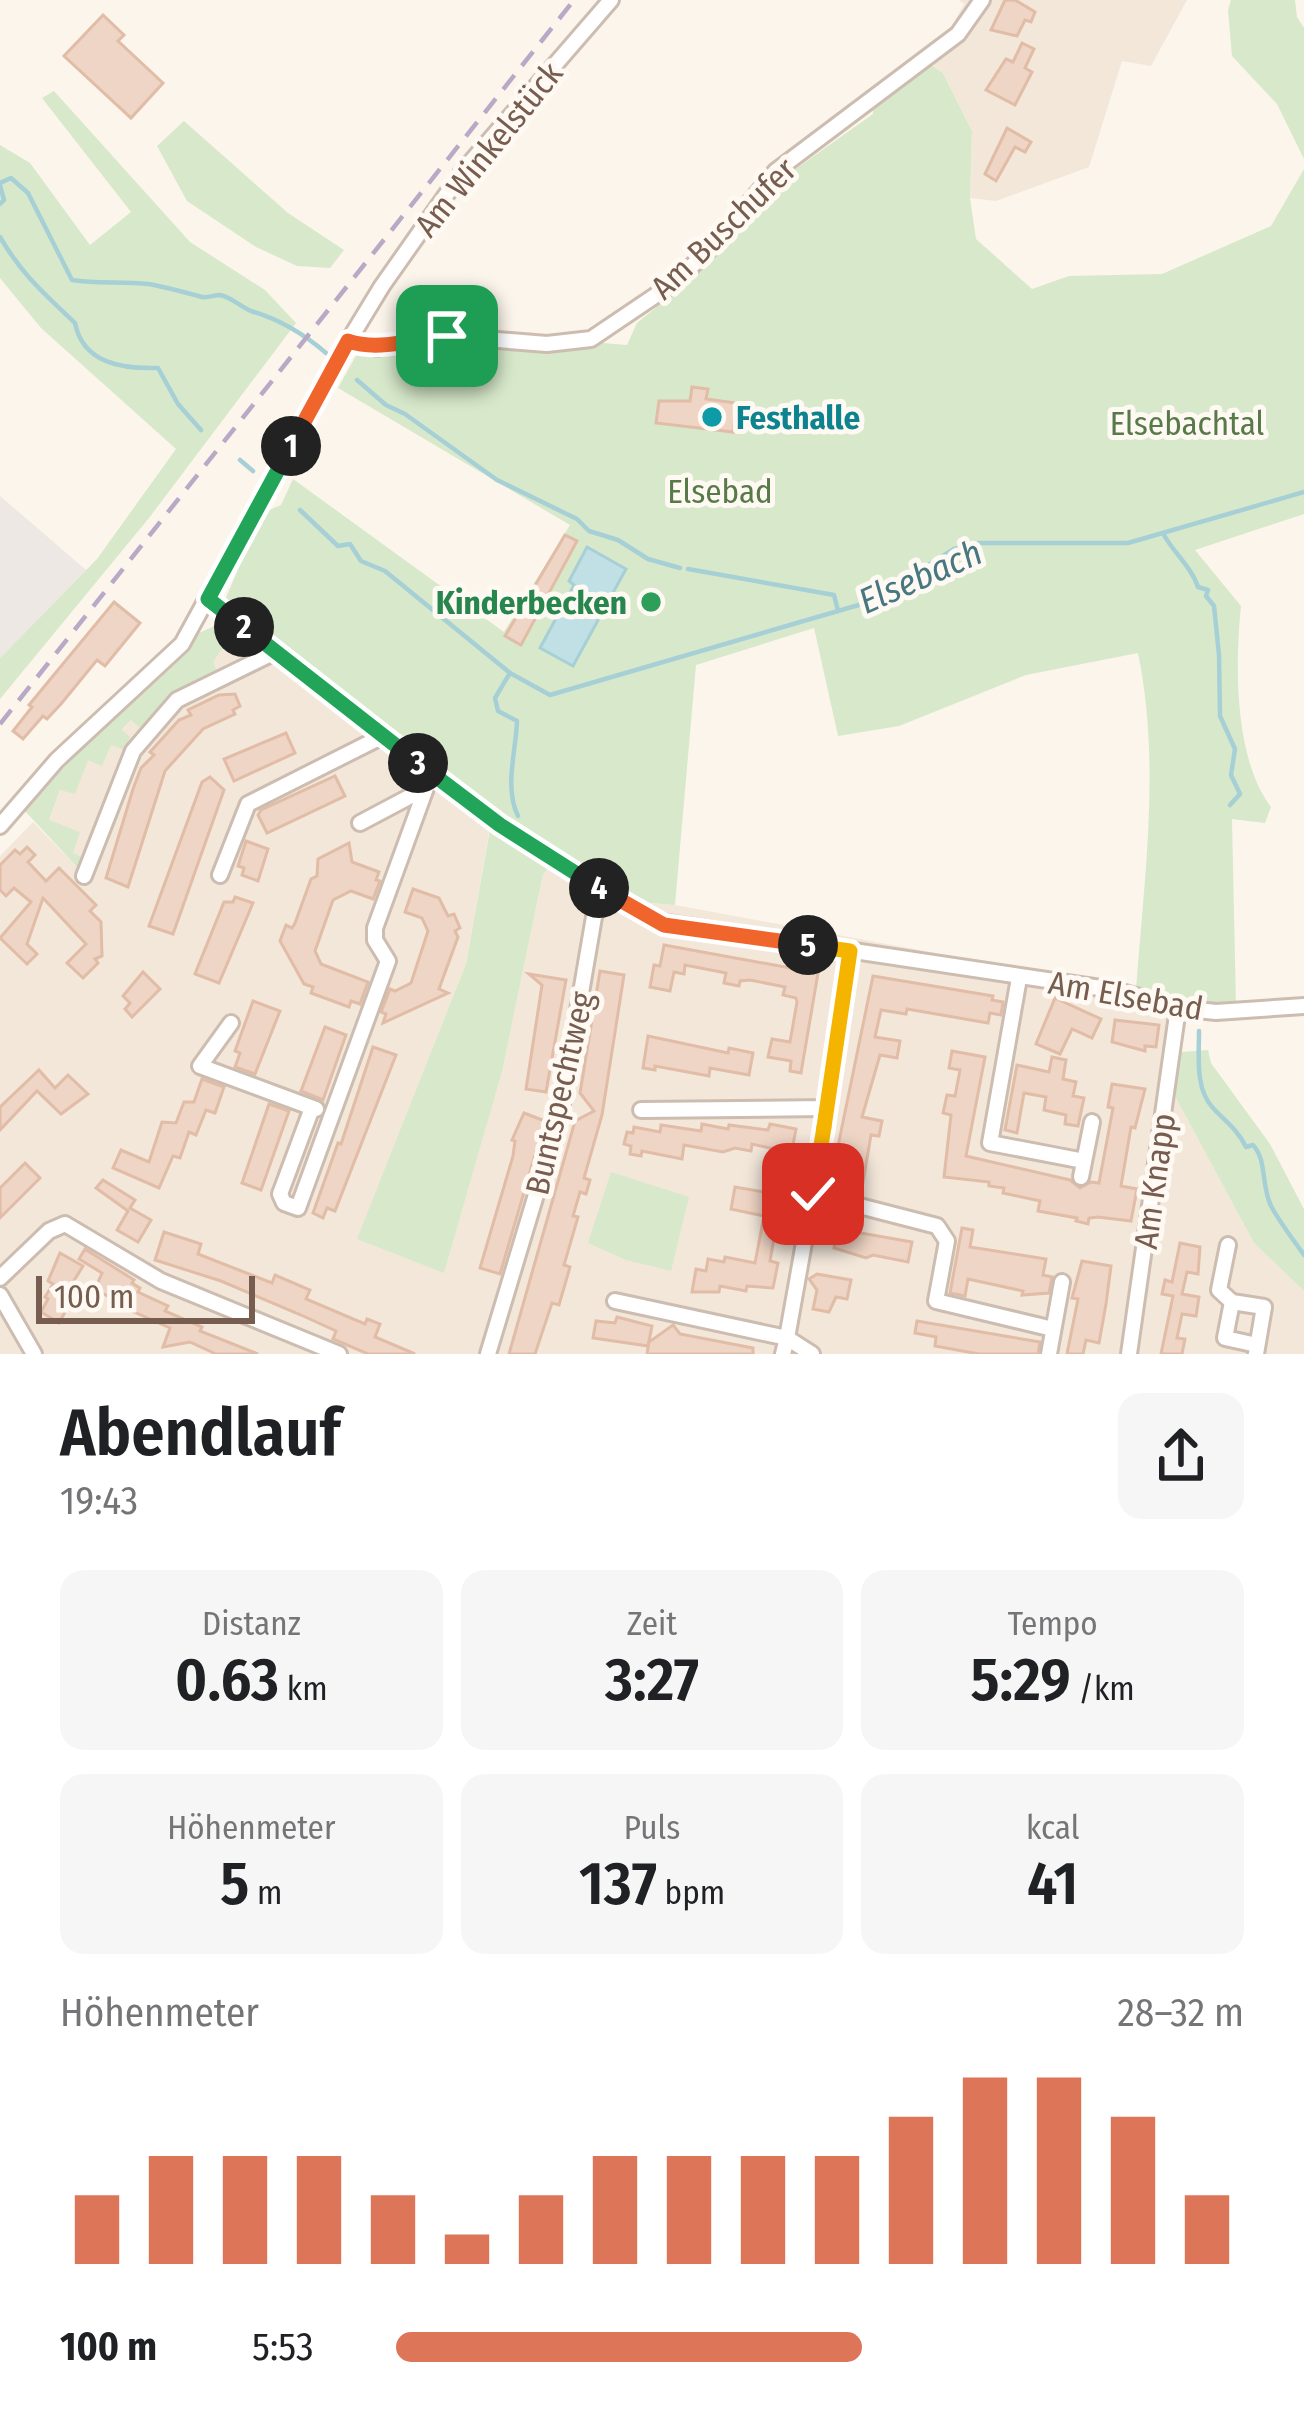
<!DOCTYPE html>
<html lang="de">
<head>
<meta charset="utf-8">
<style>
  :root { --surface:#fff; --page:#f6f6f6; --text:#202124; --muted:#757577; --accent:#dd7559 }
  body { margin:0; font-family:"Fira Sans Condensed",sans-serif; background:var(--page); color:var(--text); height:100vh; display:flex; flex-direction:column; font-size:45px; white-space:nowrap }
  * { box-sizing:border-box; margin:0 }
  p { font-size:39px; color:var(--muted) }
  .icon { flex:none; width:66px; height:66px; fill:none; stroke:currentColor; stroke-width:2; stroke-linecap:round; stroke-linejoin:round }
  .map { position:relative; height:1354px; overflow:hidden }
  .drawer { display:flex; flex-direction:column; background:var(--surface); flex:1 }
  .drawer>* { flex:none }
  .scale { position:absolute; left:36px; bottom:30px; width:219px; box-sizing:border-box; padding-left:12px; border:6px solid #765d4f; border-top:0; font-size:33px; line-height:42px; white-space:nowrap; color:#765d4f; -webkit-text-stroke:9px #fef9f2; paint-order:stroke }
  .pin { position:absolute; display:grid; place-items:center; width:102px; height:102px; color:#fff; margin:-51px; border-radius:24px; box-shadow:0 6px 18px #0006 }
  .km { position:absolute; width:60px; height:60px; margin:-30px; border-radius:50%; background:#222; color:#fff; font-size:33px; line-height:60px; text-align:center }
  .round { display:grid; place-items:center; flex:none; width:126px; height:126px; border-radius:24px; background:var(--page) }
  .summary { display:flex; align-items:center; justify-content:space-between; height:204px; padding:0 60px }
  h1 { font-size:66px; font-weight:600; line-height:90px }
  .stats { display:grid; grid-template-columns:repeat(3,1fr); gap:18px; height:204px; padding:12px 60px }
  .stats div { display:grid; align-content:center; border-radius:24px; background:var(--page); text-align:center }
  .stats b { font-size:60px; font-weight:600 }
  .stats small { font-size:33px; font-weight:400 }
  .stats p { font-size:33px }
  .chart { height:336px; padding:24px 60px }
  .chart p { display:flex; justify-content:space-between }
  .chart svg { width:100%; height:216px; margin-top:12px; stroke:var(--accent); stroke-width:6 }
  ul { padding:0 60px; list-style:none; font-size:39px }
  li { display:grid; grid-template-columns:192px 144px 1fr; align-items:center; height:90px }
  li i { height:30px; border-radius:15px; background:var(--accent) }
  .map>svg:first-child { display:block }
</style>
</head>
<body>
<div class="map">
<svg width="1304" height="1354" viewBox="0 0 1304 1354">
  <rect width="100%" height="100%" fill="#fcf5eb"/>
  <g fill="#f3e7da">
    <path d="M959 0H1187L1151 66 1122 61 1089 167 996 201 970 198 972 131 943 73 931 64 964 4Z"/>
    <path d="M222 607 387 735 493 809 466 964 358 1239 444 1272 502 1072 543 874 560 856 626 901 675 905 1136 990 1183 1004 1170 1087 1254 1243 1304 1291V1354H0V856L33 822 77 867 49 820 61 789 88 759 111 745 131 720 140 727 173 692 217 671 212 662 229 637Z"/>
  </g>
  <path fill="#ede8e3" d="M0 496 86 570 0 658Z"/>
  <g fill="#d7e9ca">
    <path d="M1231 0H1295L1297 17 1304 28V159L1277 104 1232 56 1228 10Z"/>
    <path d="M930 64 943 73 972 131 970 198 976 239 1032 289 1069 276 1162 274 1271 226 1304 169V514L1195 550 1241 606C1235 665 1234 758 1271 807L1265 823 1232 819 1236 1007H1197L1136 990C1144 878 1161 764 1138 653L1026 675 899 726 838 736 814 628 696 665 675 905 625 901 387 735 222 607 262 513 281 505 293 479 504 632 570 525 338 388 358 352 449 341 547 353 591 342 627 345 637 323 691 279 780 180 873 114V106Z"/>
    <path d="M54 91 190 242 265 290 296 323 149 518 0 699V658L97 559 176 449 41 328 0 278V145L30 163 90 245 131 212 42 98Z"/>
    <path d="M184 121 288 213 344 250 330 268 297 266 256 247 187 201 157 146Z"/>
    <path d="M225 621 229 638 213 662 217 671 174 692 140 728 131 720 122 730 130 737 124 750 111 745 102 766 88 760 75 794 60 790 49 820 80 832 73 853 82 857 78 868 25 811 86 742 165 672 199 633Z"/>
    <path d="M490 829 551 865 543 874 502 1072 444 1273 357 1239 466 964Z"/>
    <path d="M1177 1033 1182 1036 1181 1052 1208 1050 1211 1063 1270 1144 1304 1209V1291L1254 1243 1170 1087Z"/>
    <path d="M611 1172 689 1197 671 1271 626 1260 588 1243Z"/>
  </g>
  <path fill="#c0e0e5" stroke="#a7cfd6" stroke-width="3" d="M587 547 626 569 573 666 540 648 574 585 569 581Z"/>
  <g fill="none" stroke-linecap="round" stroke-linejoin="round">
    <g stroke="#a7cfd6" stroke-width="4.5">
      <path d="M0 183 11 178 28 193 72 280C97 284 123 281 148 284 166 287 184 292 202 297 208 298 214 295 220 295 232 297 243 309 254 312 280 320 305 335 326 353"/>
      <path d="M0 185 4 200 0 204"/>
      <path d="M0 237C22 275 45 294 75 323 83 363 121 369 158 368L178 404 201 430"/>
      <path d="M357 380 386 405 405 414 497 480 577 519 589 531 618 540 648 559 680 568"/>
      <path d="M240 460 253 471"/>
      <path d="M300 510 338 546 350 544 361 561 385 571 510 673 550 695 869 602 954 549 978 543H1128L1304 492"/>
      <path d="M1164 535C1174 553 1192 568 1198 587L1208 590 1206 596 1214 606 1219 655 1220 716 1235 749 1231 775 1240 794 1230 805"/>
      <path d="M688 569 834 595 838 611"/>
      <path d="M510 673 495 698 498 711 517 721C516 752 504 787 518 816"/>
      <path d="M1199 1031C1199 1057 1195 1089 1213 1108 1226 1122 1238 1130 1246 1147L1253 1145C1267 1160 1261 1185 1271 1206 1280 1223 1293 1239 1304 1255"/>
    </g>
  </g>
  <g fill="#efd5c5" stroke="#e1bca6" stroke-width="3">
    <path d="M1005 0H1015L1035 12 1031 22 1025 20 1017 36 991 30Z"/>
    <path d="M103 15 124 35 118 41 163 83 131 118 64 56Z"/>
    <path d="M1022 43 1034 49 1025 68 1032 72 1015 105 986 90 1006 59 1013 62Z"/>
    <path d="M1007 128 1031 142 1025 152 1015 147 996 181 985 174Z"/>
    <path d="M692 387 708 389 706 399 736 403 733 432 656 423 659 401H690Z"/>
    <path d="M565 535 577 541 521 645 505 636Z"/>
    <path d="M114 602 140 623 105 666 97 660 61 704 47 719 43 716 23 739 13 731 32 707 29 705Z"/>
    <path d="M235 694 240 706 233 710 235 714 203 729 165 771 128 887 106 878 133 789 141 768 154 755 150 752 179 720 191 715 188 710 219 695Z"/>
    <path d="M286 733 295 753 234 781 224 759Z"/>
    <path d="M335 776 345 796 267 833 258 815 261 810Z"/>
    <path d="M210 777 224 790 173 934 149 926 202 782Z"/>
    <path d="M246 841 268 849 258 881 242 875 244 868 238 866Z"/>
    <path d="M349 843 352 862 379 872 376 880 380 881 373 899 351 891 333 900 315 951 321 964 368 982 360 1004 351 1001 349 1007 311 993 313 987 304 984 280 941 286 925 292 928 295 923 311 879 317 876 318 859Z"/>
    <path d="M27 847 35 855 28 862 46 881 59 868 96 905 90 911 101 922 102 956 95 959 98 963 83 978 67 963 86 944 43 898 27 944 37 954 27 964 0 938 31 902 14 888 6 896 0 890V865L15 850 20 854Z"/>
    <path d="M413 889 439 898 448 916 454 914 460 928 455 931 458 937 439 989 448 993 383 1023 386 1014 381 1012 390 989 395 991 411 983 428 931 422 918 405 912Z"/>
    <path d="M235 897 253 903 219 983 195 974 224 902H233Z"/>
    <path d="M664 945 818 973 801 1073 790 1071 791 1061 768 1057 772 1039 790 1042 797 1002 796 998 783 995 785 987 750 980 740 981 739 986 724 983 726 973 685 965 684 974 674 972 670 991 650 987 654 965 660 966Z"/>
    <path d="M600 971 624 975 602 1115 584 1178 590 1180 586 1194 580 1192 573 1216 578 1217 564 1265 570 1267 559 1305 552 1303 535 1354H509L575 1121 594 1111 580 1093Z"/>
    <path d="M143 972 160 989 132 1017 125 1009 130 1003 123 996Z"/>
    <path d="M529 974 566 980 546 1092 526 1089 542 985Z"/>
    <path d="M873 976 993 996 992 1000 1003 1002 1001 1015 990 1013 988 1023 907 1009 906 1014 881 1010 875 1037 900 1041 897 1058 880 1055 862 1117 882 1121 879 1136 871 1135 863 1182 847 1180 846 1184 833 1181 837 1151Z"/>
    <path d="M1055 998 1101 1019 1092 1038 1072 1029 1060 1054 1036 1044Z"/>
    <path d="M253 1001 280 1011 255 1074 235 1067 240 1053 235 1051Z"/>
    <path d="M1115 1020 1159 1025 1156 1047 1145 1046V1051L1112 1042Z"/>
    <path d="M325 1027 346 1035 323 1100 301 1091Z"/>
    <path d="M648 1036 728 1053 729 1048 753 1053 749 1075 710 1068 709 1076 655 1066V1070L643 1068Z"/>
    <path d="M373 1047 396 1055 335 1211 327 1208 323 1218 313 1213 338 1143 341 1144Z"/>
    <path d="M952 1051 985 1057 966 1156 1070 1180 1080 1188 1091 1182 1099 1183 1113 1108 1108 1107 1112 1084 1145 1089 1135 1128 1131 1127 1121 1186 1137 1189 1131 1221 1098 1217 1089 1218 1088 1224 1076 1221 1077 1218 1038 1211 1040 1201 1003 1193 1004 1188 989 1186V1182L944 1177 951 1115 943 1113 947 1095 955 1096 960 1070 949 1068Z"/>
    <path d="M1052 1057 1066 1060 1063 1079 1076 1082 1073 1096 1084 1098 1078 1126 1065 1124 1066 1115 1044 1110 1046 1097 1024 1093 1017 1133 1005 1130 1017 1065 1049 1072Z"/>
    <path d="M39 1070 55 1088 68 1075 88 1094 61 1114 37 1091 0 1130V1107Z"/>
    <path d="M202 1079 224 1087 215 1113 206 1110 196 1135 189 1132 180 1158 173 1156 159 1188 113 1168 121 1150 149 1162 162 1122 176 1123 184 1102H194Z"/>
    <path d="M269 1104 289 1111 261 1190 242 1183Z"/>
    <path d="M524 1113 545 1121 500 1274 480 1268 513 1156 515 1141 512 1140Z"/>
    <path d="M702 1124 728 1129 729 1125 768 1130 770 1124 796 1129 789 1166 776 1163 779 1150 752 1144 751 1151 735 1148 723 1152 684 1145 682 1159 642 1151 641 1156 630 1154 631 1146 624 1144 627 1132 633 1133 634 1127 660 1132 661 1125 701 1131Z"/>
    <path d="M25 1163 40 1178 0 1218V1188Z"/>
    <path d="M103 1180 135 1200 130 1208 151 1220 138 1242 117 1230 128 1211 96 1188Z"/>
    <path d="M735 1187 782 1195 770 1261 778 1263 773 1288 747 1286 746 1291 720 1286 719 1292H692L696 1269 706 1271 708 1259 724 1262 725 1257 755 1263 764 1216 731 1209Z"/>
    <path d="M962 1228 973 1230 970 1247 1046 1259 1043 1275 1052 1277 1049 1293 1022 1295 1023 1291 968 1279 965 1296 950 1293Z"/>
    <path d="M838 1229 912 1242 908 1262 873 1255 866 1258 834 1248Z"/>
    <path d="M164 1232 201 1244 198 1254 272 1283 275 1275 310 1290 306 1299 365 1324 367 1319 380 1324 375 1337 415 1354H368L333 1339 336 1331 301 1315 221 1281 155 1260Z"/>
    <path d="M1180 1243 1200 1247 1198 1274 1187 1272 1182 1294 1199 1297 1196 1316 1182 1314 1177 1338 1185 1339 1182 1354H1161L1173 1296 1162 1294 1165 1280 1172 1282Z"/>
    <path d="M85 1249 134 1280 132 1283 140 1288 138 1292 168 1306 165 1311 202 1327 200 1331 258 1354H216L190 1342 163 1347 170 1328 132 1311 134 1306 113 1294 111 1298 95 1289 102 1273 79 1259Z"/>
    <path d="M60 1253 83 1266 67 1292 74 1296 59 1323 41 1312 48 1299 45 1297 53 1284 48 1281Z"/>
    <path d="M1082 1261 1111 1266 1106 1304 1099 1343 1086 1340 1083 1354H1067L1078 1299 1072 1298Z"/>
    <path d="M817 1274 851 1280 847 1299 836 1297 829 1312 813 1309 817 1290 809 1279Z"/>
    <path d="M617 1317 652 1326 648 1346 593 1338 596 1321 615 1323Z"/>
    <path d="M917 1321 1040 1342 1038 1354H979L935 1346 936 1337 915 1333Z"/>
    <path d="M673 1325 680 1334 753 1348V1354H647L649 1342Z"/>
  </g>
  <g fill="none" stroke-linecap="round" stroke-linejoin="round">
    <defs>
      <g id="minor">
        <path d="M348 341 377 348 416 338 447 336 547 344 591 339 674 283 715 244 776 171 958 34 982 0"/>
        <path d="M208 599 500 825 654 921 1114 990 1178 1008 1216 1012 1304 1006"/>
        <path d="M0 826 57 760 182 644 343 350 382 286 463 171 611 0"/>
        <path d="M220 875 248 804 383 736"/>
        <path d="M84 876 133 751 177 700 275 652"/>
        <path d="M1019 978 990 1143 1084 1161"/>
        <path d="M231 1023 200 1066 316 1109"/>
        <path d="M312 1108 280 1194 284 1203 298 1208 388 961 375 940V928L426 788 360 823"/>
        <path d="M641 1110 828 1108 850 951"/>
        <path d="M1081 1177 1092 1122"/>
        <path d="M813 1194 937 1226 947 1241 936 1301 1053 1329"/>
        <path d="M1228 1245 1219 1290 1232 1302 1264 1307 1256 1354"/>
        <path d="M0 1278 49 1231 65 1224 161 1281 339 1354"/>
        <path d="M0 1295 34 1354"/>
        <path d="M615 1301 787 1338 783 1354"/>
        <path d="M1232 1302 1225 1338 1257 1345"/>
        <path d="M488 1354 560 1115 594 917 603 890"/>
        <path d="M812 1354 787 1338 828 1108"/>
        <path d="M1049 1354 1062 1282"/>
        <path d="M1129 1354 1178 1008"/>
      </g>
    </defs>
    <use href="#minor" stroke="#cdbdb1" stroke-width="20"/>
    <use href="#minor" stroke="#fff" stroke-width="14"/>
    <path stroke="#b8a9c6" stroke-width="4.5" stroke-dasharray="18 12" stroke-linecap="butt" d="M0 724 574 0"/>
  </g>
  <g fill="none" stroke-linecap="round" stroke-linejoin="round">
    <defs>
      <path id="split-1" d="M291 446 348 341C381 352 413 338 447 336"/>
      <path id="split-2" d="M244 627 208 599 291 446"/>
      <path id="split-3" d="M244 627 418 763"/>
      <path id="split-4" d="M418 763 500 825 599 888"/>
      <path id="split-5" d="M599 888 664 925 808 945"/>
      <path id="split-6" d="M808 945 850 951 824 1127"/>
      <path id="split-7" d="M813 1194 824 1127"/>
    </defs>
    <use href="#split-1" stroke="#fff" stroke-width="24"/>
    <use href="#split-2" stroke="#fff" stroke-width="24"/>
    <use href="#split-3" stroke="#fff" stroke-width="24"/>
    <use href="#split-4" stroke="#fff" stroke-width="24"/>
    <use href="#split-5" stroke="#fff" stroke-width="24"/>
    <use href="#split-6" stroke="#fff" stroke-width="24"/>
    <use href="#split-7" stroke="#fff" stroke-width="24"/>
    <use href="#split-1" stroke="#f0652b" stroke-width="15"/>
    <use href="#split-2" stroke="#22a559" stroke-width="15"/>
    <use href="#split-3" stroke="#22a559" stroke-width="15"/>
    <use href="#split-4" stroke="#22a559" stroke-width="15"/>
    <use href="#split-5" stroke="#f0652b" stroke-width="15"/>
    <use href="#split-6" stroke="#f5b400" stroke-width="15"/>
    <use href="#split-7" stroke="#f5b400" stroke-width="15"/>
  </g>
  <circle fill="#0f9aa8" stroke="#fef9f2" stroke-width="4.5" cx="712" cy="417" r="12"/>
  <circle fill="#2e9e5b" stroke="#fef9f2" stroke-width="4.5" cx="651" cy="602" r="12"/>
  <g text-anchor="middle" stroke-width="10" stroke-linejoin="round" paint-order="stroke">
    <g font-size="33" fill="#765d4f" stroke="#fef9f2">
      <text transform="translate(488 149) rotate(-51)" y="12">Am Winkelstück</text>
      <text transform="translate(723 228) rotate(-44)" y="12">Am Buschufer</text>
      <text transform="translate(1126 995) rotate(10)" y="12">Am Elsebad</text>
      <text transform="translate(559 1093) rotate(-77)" y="12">Buntspechtweg</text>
      <text transform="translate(1154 1181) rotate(-82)" y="12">Am Knapp</text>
    </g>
    <g font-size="33" font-weight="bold" fill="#0d838f" stroke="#fef9f2" text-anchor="start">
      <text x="736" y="429">Festhalle</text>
    </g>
    <g font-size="33" fill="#577a48" stroke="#fef9f2">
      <text x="1187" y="435">Elsebachtal</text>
      <text x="720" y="503">Elsebad</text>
    </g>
    <g font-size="33" font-weight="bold" fill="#27864d" stroke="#fef9f2" text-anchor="end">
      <text x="627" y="614">Kinderbecken</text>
    </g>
    <g font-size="36" font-style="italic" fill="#477780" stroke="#fef9f2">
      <text transform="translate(920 576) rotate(-24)" y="13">Elsebach</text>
    </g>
  </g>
</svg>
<div class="scale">100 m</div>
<div class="pin" style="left:447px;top:336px;background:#1e9e55"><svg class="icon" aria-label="arrive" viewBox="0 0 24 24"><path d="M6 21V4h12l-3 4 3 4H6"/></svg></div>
<div class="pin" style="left:813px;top:1194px;background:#d93025"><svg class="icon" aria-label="check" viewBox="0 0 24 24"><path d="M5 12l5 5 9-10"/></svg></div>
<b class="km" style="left:291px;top:446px">1</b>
<b class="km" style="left:244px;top:627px">2</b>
<b class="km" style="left:418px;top:763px">3</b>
<b class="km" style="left:599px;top:888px">4</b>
<b class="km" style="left:808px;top:945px">5</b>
</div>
<section class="drawer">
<div class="summary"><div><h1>Abendlauf</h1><p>19:43</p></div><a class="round"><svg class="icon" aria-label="share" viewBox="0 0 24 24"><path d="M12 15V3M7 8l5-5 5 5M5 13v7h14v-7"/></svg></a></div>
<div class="stats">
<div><p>Distanz</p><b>0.63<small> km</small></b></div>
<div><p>Zeit</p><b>3:27</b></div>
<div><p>Tempo</p><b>5:29<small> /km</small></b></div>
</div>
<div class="stats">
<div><p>Höhenmeter</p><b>5<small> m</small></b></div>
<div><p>Puls</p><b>137<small> bpm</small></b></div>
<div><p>kcal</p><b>41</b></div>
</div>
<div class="chart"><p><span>Höhenmeter</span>28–32 m</p>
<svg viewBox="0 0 160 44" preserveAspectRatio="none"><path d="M5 44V30M15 44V22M25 44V22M35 44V22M45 44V30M55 44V38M65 44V30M75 44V22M85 44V22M95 44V22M105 44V22M115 44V14M125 44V6M135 44V6M145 44V14M155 44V30"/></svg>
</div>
<ul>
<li><b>100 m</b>5:53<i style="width:55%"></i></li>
</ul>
</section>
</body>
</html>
